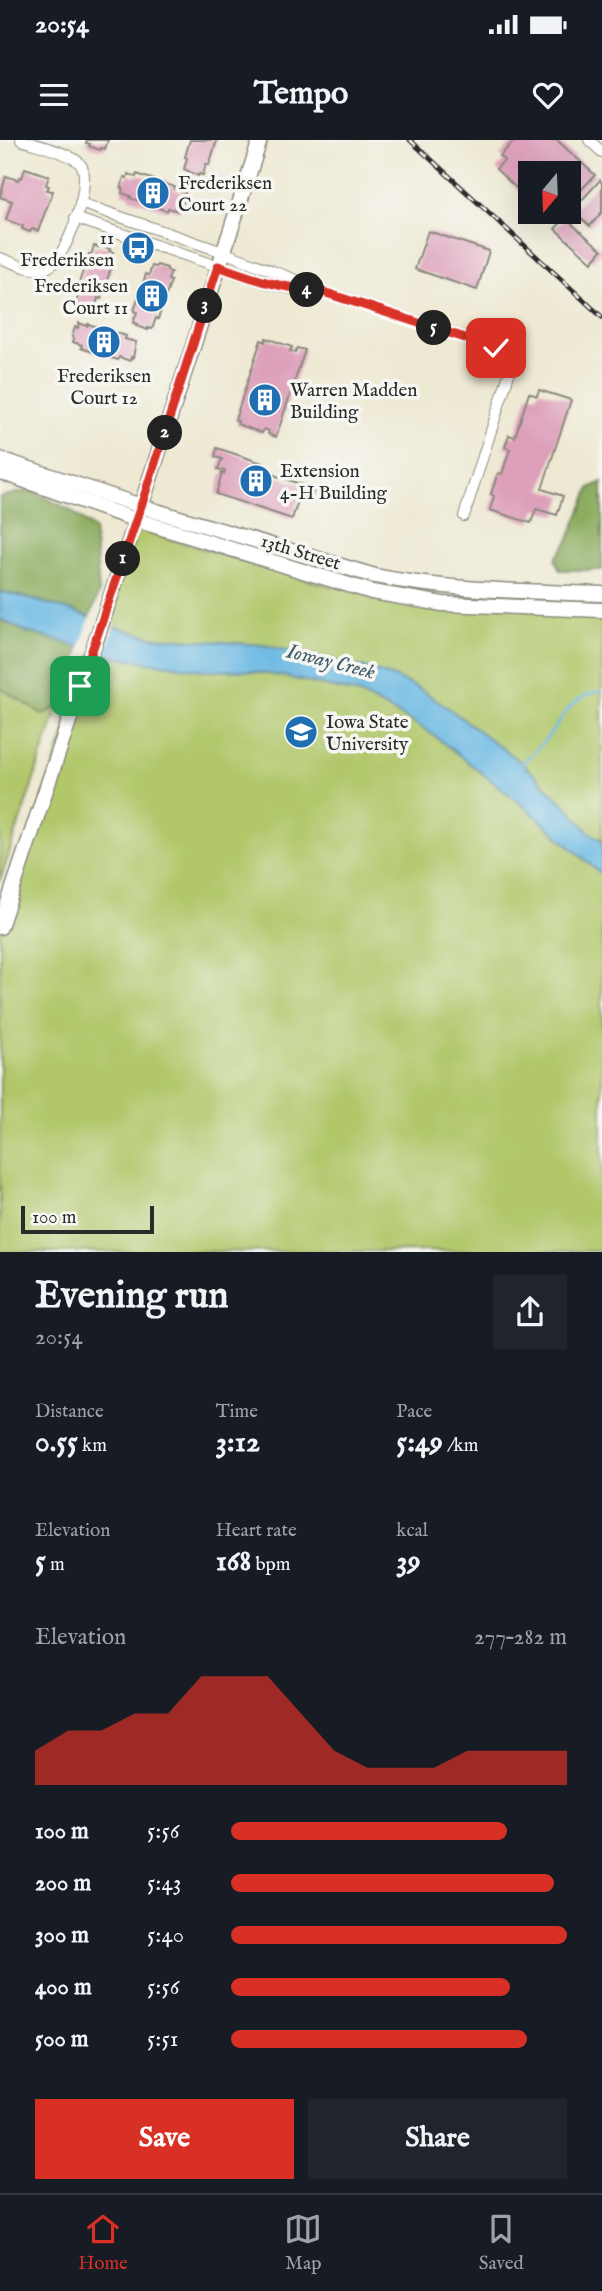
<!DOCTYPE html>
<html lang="en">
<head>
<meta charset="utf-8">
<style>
  :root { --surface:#171b24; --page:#20242c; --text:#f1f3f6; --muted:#9ea1a6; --line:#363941; --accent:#d93025 }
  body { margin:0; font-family:"IM FELL English",serif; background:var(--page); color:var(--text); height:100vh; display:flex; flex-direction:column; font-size:26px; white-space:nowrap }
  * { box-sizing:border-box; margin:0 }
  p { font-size:23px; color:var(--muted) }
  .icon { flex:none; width:38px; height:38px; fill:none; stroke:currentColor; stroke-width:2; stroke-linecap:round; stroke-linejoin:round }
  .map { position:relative; height:1112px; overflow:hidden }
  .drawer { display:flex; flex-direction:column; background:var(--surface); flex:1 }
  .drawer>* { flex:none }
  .needle { width:46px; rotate:199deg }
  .fabs { position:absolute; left:518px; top:21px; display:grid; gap:14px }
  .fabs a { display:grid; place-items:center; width:63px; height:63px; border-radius:0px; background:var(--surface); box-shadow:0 7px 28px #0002; font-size:35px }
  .scale { position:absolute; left:21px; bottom:18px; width:133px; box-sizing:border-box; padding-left:7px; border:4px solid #2b2b2b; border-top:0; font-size:19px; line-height:24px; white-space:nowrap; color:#2b2b2b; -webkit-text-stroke:5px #f6f6f2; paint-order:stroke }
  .pin { position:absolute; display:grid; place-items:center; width:60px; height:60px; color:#fff; margin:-30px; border-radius:14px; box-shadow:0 4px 10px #0006 }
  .km { position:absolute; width:35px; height:35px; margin:-18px; border-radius:50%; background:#222; color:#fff; font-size:19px; line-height:35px; text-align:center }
  .round { display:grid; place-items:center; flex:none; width:74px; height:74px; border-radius:0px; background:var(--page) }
  .overview { display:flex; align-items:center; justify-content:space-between; height:119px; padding:0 35px }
  h1 { font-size:38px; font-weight:700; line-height:52px }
  .metrics { display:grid; grid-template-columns:repeat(3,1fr); gap:10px; height:119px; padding:7px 35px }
  .metrics div { display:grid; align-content:center }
  .metrics b { font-size:30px; font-weight:700 }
  .metrics small { font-size:19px; font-weight:400 }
  .metrics p { font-size:19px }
  .chart { height:196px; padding:14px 35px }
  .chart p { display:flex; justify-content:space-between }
  .chart svg { width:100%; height:126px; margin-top:7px; fill:var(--accent); opacity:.7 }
  .button { display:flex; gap:14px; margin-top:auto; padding:14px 35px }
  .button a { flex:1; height:80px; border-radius:0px; background:var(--accent); color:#fff; font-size:28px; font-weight:700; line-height:80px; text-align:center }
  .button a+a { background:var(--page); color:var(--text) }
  ul { padding:0 35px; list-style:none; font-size:23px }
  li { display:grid; grid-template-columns:112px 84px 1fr; align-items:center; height:52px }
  li i { height:18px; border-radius:9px; background:var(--accent) }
  .status { display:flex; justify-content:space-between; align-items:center; height:49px; padding:0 35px; background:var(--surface); direction:ltr }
  .status svg { height:19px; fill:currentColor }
  header { display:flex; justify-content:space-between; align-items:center; height:91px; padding:0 35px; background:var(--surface); font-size:32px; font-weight:700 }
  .tabs { display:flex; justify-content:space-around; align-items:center; height:98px; border-top:2px solid var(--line); background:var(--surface); font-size:19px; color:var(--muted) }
  .tabs a { display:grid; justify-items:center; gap:4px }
  .tabs .on { color:var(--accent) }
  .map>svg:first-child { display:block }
</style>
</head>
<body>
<div class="status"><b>20:54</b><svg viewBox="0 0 49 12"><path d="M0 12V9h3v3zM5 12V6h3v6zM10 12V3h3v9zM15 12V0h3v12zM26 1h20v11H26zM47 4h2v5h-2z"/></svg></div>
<header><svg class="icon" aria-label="menu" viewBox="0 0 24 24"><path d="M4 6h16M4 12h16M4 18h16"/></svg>Tempo<svg class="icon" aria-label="heart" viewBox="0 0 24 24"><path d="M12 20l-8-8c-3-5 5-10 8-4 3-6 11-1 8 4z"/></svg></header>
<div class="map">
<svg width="602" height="1112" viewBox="0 0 602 1112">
  <rect width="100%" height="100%" fill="#f6f6f2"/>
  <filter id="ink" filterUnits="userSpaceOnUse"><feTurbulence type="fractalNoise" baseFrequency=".0143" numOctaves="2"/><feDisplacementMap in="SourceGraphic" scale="14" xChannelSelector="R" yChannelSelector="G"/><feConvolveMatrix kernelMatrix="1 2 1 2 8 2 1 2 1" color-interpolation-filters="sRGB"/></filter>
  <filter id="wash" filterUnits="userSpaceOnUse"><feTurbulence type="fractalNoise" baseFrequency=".00686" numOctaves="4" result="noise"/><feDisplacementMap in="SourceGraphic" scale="28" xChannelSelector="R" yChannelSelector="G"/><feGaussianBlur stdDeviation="1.57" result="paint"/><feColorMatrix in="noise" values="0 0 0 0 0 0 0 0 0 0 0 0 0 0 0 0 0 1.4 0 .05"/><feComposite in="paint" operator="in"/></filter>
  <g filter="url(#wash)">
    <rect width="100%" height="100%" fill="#eee9d3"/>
    <g fill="#b1c76b" stroke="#6e794b" stroke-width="2">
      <path d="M136 380 150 393 329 446 602 475V1111L0 1112V787Z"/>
      <path d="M0 548 43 574 58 567 0 741Z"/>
    </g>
    <g fill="#8cac5f" stroke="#5c6c45" stroke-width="2">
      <path d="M602 342V430H560L555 419 568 401 590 348Z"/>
      <path d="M30 350 70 370 94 389 99 452 90 477 40 461 0 451V357Z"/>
      <path d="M0 479 27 492 80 506 58 567 43 574 0 548Z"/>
    </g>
    <path fill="#67b7e2" stroke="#497186" stroke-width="2" d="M0 451 70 470 115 487 152 497 264 505 366 528 394 537 420 549 451 570 522 623 569 669 588 691 602 701V735L525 667 436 597 413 582 360 554 282 536 248 531 202 530 115 517 27 492 0 479Z"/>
    <path fill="#eee9d3" d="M91 474 115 484 104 517 79 510Z"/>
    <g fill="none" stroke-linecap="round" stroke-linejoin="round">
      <path stroke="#67b7e2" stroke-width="2.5" d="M522 624C529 616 538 608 545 600 565 577 569 556 602 551"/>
    </g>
    <g id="blocks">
      <g fill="#dd9fba">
        <path d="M87 0H108L105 9 101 8 100 10 89 6 90 4 86 3Z"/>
        <path d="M190 0H217L209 25 206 24 203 35 199 34 198 36 184 29 187 18 185 17Z"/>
        <path d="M515 0H557L595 35 569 63V33H530V61L496 29 505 20 500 16Z"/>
        <path d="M25 28 49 36 46 45 49 46 47 50 53 51 38 91 32 89 30 92 22 89 23 86 6 80 12 61 0 57 6 36 18 40 19 37 22 38Z"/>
        <path d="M128 34 136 37 137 34 175 47 174 49 185 53 182 68H180L179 71 168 68 167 71 130 58 131 56 122 53 123 48H121L124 37 127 38Z"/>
        <path d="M600 40 602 43V72L590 86 572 71Z"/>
        <path d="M542 72H561L552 81Z"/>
        <path d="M565 78 602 110 592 122 555 89Z"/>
        <path d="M428 91 489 111 477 150 415 129Z"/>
        <path d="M99 105 110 109 109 111 113 112 110 121 113 122 101 159 98 158 95 169 91 168 90 170 76 163 79 152 76 151 89 114 91 115 94 106 99 107Z"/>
        <path d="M157 125 167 128V131L171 132 168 140 171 141 158 179 156 178 152 189 148 188V190L136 186 137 184 133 183 137 172 134 171 146 134 149 135 152 126 156 127Z"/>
        <path d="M79 183 87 186 88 184 126 196 125 199 136 202 133 218 131 217 130 221 119 217 118 220 81 208 82 205 73 202 74 198 72 197 75 187 78 188Z"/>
        <path d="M266 198 292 207 290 211 295 213 297 208 305 210 276 297 268 294 269 291 264 289 262 293 237 284 238 281 235 280 261 200 265 202Z"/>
        <path d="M539 250 571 260 542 349 563 356 557 375 536 369 531 383 490 370 494 356 491 354 498 333 502 334 510 309 505 307 509 295 515 297 529 253 537 256Z"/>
        <path d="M217 308 262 323 260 330 314 349 311 360 298 356 299 358 292 379 216 354 222 333 224 334 225 331 218 329 222 319 215 317Z"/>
      </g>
    </g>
  </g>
  <g filter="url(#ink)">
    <use href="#blocks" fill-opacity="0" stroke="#8c8a7f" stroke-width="2"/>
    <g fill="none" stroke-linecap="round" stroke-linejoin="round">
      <defs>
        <g id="minor">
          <path d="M589 0 602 12"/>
          <path d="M80 63 223 112 299 141 312 148"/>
          <path d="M75 78 270 144 296 150H317L496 207C506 214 510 219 510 231L464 376"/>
          <path d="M0 118C14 123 33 133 47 128 66 121 93 42 81 25 73 13 36 5 21 0"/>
        </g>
        <g id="secondary">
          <path d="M0 319 156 371 375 436C450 451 526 451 602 454"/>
          <path d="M0 332 136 380 372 452 443 464 602 470"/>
          <path d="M0 787 145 354 260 0"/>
        </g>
      </defs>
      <use href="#minor" stroke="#8c8a7f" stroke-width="12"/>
      <use href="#secondary" stroke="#8c8a7f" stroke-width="17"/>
      <use href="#minor" stroke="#fff" stroke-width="10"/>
      <use href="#secondary" stroke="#fff" stroke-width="14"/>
      <defs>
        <path id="rail" d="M410 0 602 177"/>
      </defs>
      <use href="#rail" stroke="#2b2b2b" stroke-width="5"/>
      <use href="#rail" stroke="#f6f6f2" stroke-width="2.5" stroke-dasharray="8" stroke-linecap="butt"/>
    </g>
  </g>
  <g fill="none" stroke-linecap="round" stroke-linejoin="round" filter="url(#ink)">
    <defs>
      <path id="route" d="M80 546 145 354 218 126C251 138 282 149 317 150L496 208"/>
    </defs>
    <use href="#route" stroke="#fff" stroke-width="14"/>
    <use href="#route" stroke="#d93025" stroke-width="9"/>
  </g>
  <defs>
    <symbol id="building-disc" viewBox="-11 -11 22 22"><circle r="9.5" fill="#1f6fb2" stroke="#f6f6f2"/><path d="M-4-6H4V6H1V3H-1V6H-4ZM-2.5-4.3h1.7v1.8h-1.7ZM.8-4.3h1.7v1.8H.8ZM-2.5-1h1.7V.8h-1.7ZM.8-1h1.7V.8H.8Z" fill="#fff"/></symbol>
    <symbol id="bus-disc" viewBox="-11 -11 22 22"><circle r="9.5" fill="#1f6fb2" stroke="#f6f6f2"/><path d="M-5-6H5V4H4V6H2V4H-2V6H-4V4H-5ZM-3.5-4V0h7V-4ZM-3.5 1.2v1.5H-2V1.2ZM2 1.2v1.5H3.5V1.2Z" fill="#fff"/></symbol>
    <symbol id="university-disc" viewBox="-11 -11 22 22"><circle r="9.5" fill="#1f6fb2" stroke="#f6f6f2"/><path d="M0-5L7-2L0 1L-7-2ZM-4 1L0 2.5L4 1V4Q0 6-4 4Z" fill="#fff"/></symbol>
  </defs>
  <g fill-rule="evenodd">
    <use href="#building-disc" x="134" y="34" width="38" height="38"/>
    <use href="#bus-disc" x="119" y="89" width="38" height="38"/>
    <use href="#building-disc" x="133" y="137" width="38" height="38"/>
    <use href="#building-disc" x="85" y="183" width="38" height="38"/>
    <use href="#building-disc" x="246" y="241" width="38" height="38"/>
    <use href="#building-disc" x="237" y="322" width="38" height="38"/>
    <use href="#university-disc" x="282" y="573" width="38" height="38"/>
  </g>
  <g text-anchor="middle" stroke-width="7" stroke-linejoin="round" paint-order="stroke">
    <g font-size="19" fill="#2b2b2b" stroke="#f6f6f2" text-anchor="start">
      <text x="178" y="49">Frederiksen<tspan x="178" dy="22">Court 22</tspan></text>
      <text x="114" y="104" text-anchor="end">11<tspan x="114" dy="22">Frederiksen</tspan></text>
      <text x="128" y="152" text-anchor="end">Frederiksen<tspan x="128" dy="22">Court 11</tspan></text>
      <text x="104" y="242" text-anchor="middle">Frederiksen<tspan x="104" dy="22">Court 12</tspan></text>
      <text x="290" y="256">Warren Madden<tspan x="290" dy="22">Building</tspan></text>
      <text x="280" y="337">Extension<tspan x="280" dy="22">4-H Building</tspan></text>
      <text x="326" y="588">Iowa State<tspan x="326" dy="22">University</tspan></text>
    </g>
    <g font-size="19" fill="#2b2b2b" stroke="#f6f6f2">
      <text transform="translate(301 411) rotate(17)" y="7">13th Street</text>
    </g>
    <g font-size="21" font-style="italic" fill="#405c6b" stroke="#f6f6f2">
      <text transform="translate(331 521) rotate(14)" y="7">Ioway Creek</text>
    </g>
  </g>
</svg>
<div class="fabs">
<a><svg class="needle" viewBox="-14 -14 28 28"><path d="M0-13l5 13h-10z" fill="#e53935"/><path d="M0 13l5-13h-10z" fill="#9ea1a6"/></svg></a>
</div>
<div class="scale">100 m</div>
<div class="pin" style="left:80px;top:546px;background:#1e9e55"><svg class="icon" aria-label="arrive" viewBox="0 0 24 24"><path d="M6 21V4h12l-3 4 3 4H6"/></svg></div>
<div class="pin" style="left:496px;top:208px;background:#d93025"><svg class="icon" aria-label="check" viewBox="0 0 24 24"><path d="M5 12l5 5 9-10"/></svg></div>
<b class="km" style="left:123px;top:419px">1</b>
<b class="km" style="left:165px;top:293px">2</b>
<b class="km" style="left:205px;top:166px">3</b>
<b class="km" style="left:307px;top:150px">4</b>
<b class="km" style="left:434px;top:188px">5</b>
</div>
<section class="drawer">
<div class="overview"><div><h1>Evening run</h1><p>20:54</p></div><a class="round"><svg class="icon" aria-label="share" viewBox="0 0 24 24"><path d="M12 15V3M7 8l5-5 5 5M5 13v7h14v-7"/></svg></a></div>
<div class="metrics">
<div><p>Distance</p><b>0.55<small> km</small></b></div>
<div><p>Time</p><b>3:12</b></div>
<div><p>Pace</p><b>5:49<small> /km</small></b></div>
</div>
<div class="metrics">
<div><p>Elevation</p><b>5<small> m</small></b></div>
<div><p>Heart rate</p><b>168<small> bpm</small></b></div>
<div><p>kcal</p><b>39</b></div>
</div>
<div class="chart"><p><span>Elevation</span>277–282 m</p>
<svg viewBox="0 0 160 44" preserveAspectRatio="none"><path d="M0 44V32L10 25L20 25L30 19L40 19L50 6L60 6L70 6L80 19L90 32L100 38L110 38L120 38L130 32L140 32L150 32L160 32V44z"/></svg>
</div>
<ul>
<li><b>100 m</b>5:56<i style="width:82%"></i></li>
<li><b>200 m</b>5:43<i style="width:96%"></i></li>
<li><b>300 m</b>5:40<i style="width:100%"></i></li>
<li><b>400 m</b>5:56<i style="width:83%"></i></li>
<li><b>500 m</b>5:51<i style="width:88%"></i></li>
</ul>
<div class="button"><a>Save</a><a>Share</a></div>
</section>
<nav class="tabs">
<a class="on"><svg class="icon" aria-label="home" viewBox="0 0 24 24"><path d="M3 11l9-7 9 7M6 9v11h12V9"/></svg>Home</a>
<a><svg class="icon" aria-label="map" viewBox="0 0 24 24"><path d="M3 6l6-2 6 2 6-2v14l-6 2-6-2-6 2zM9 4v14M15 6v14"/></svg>Map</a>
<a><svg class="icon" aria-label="saved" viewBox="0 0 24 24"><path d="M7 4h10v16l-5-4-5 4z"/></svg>Saved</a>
</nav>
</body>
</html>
